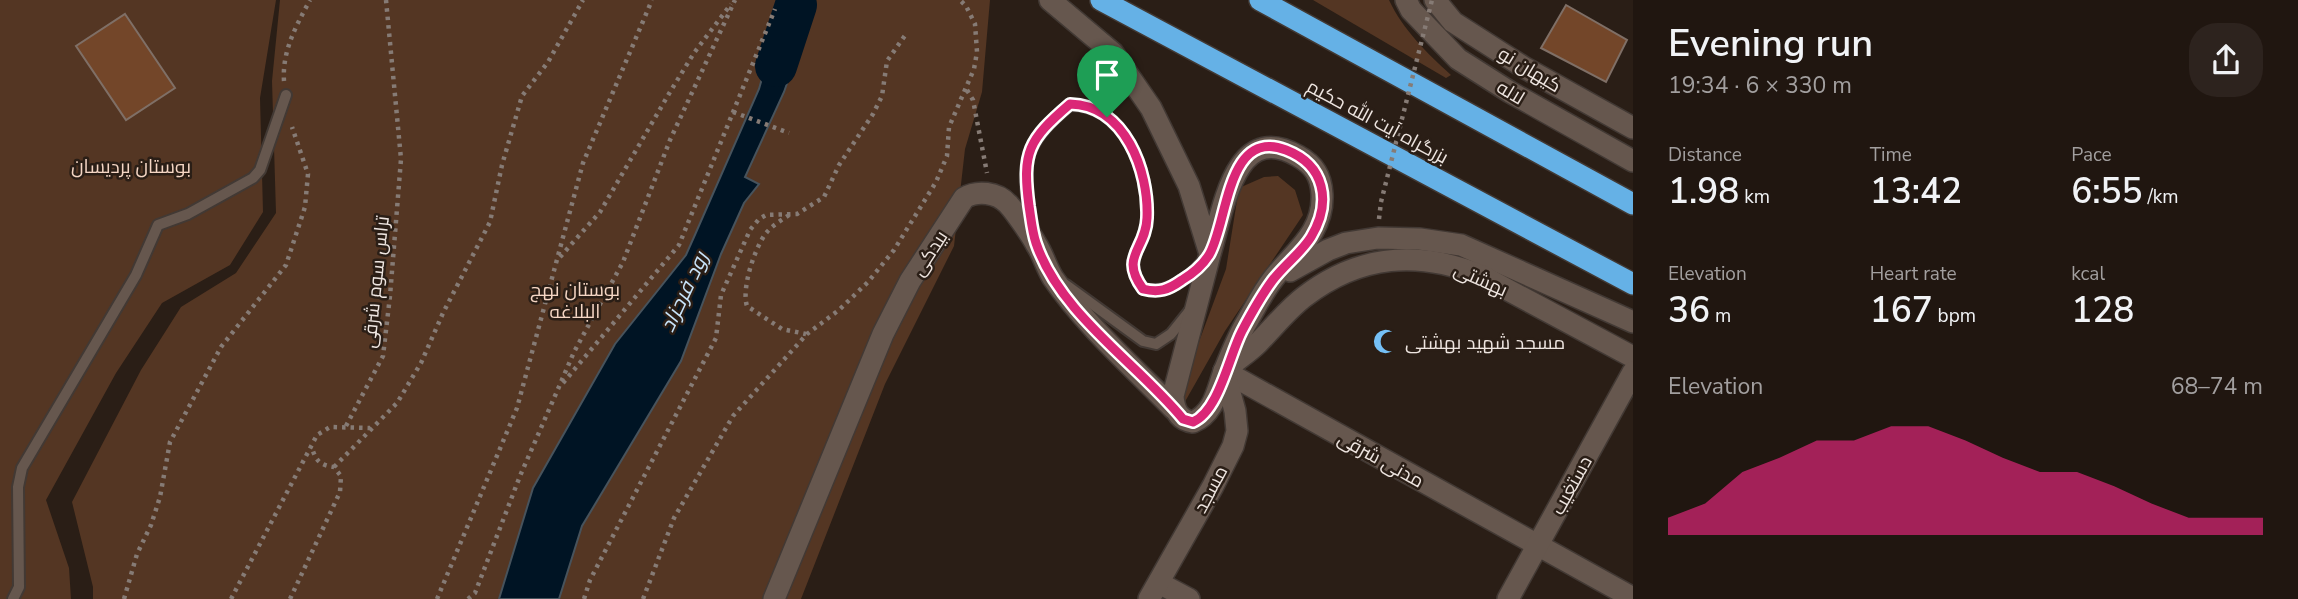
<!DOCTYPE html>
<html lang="en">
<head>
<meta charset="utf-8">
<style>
  :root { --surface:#201610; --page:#2d231e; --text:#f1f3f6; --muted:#a29f9f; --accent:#db2777 }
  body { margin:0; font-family:"Nunito Sans",Cairo,sans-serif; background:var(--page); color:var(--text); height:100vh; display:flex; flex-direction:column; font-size:26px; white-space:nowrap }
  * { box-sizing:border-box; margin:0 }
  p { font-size:23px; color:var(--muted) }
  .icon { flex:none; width:38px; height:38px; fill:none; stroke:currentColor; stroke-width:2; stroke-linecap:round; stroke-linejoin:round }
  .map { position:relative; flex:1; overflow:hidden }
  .drawer { display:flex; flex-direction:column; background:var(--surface); width:665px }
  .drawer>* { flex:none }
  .pin { position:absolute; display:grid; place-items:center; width:60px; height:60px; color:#fff; margin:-72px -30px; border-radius:50% 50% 50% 0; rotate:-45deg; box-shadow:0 0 7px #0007 }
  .pin .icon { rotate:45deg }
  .round { display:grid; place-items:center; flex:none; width:74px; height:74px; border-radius:28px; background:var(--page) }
  .summary { display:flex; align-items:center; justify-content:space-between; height:119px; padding:0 35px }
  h1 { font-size:38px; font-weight:600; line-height:52px }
  .metrics { display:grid; grid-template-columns:repeat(3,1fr); gap:10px; height:119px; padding:7px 35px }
  .metrics div { display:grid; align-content:center }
  .metrics b { font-size:35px; font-weight:600 }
  .metrics small { font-size:19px; font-weight:400 }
  .metrics p { font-size:19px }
  .chart { height:196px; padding:14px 35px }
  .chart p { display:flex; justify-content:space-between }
  .chart svg { width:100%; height:126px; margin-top:7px; fill:var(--accent); opacity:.7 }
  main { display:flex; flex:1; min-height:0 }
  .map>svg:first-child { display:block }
</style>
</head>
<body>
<main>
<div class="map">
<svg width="1633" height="599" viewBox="0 0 1633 599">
  <rect width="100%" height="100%" fill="#2a1e16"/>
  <g fill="#543623">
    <path d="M0 0H276L260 98 263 212 230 265 162 303 116 373 46 500 69 568 71 599H0Z"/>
    <path d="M280 0H990L982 92 965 149 954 246 885 384 801 599H93V587L72 502 141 370 181 307 236 273 276 213 272 81Z"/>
    <path d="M1313 0H1389C1403 30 1427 53 1451 75L1446 78Z"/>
    <path d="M1278 176 1295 190 1303 215 1225 331 1182 407 1181 390 1226 269 1239 188 1264 177Z"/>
  </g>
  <path fill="#001424" stroke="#47535c" stroke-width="2" d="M782 8 811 15 784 92 745 177 759 184 744 203 721 254 681 361 582 526 559 599H499L533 488 615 344 686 255 694 237 759 89Z"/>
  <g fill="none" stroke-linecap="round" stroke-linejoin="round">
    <path stroke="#001424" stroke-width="42" d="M776 66 796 5"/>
  </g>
  <g fill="#734629" stroke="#7f6f66" stroke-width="2">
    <path d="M1566 5 1627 40 1606 82 1541 48Z"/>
    <path d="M125 14 175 88 126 120 76 46Z"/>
  </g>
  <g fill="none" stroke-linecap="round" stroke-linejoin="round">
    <defs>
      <g id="lane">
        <path d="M1033 228C1020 167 1020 146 1070 105 1125 105 1149 171 1147 218 1146 251 1119 255 1143 289 1167 294 1188 280 1203 261"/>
        <path d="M1066 285 1143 341 1156 344 1171 334 1191 309"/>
        <path d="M13 599 19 587 18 487 22 468 136 275 158 225 188 214 253 178 260 170 286 95"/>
      </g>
      <g id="street">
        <path d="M1050 0 1113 53 1151 108 1189 186 1210 254 1173 396C1174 409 1178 420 1193 422 1215 413 1217 389 1225 369 1231 354 1237 339 1245 325 1254 310 1262 293 1273 279 1294 252 1324 233 1322 194 1321 176 1314 165 1298 156 1234 119 1223 212 1210 254"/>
        <path d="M1435 0 1453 22 1525 68 1633 128"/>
        <path d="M1290 271 1328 250 1346 243 1378 238 1420 239 1461 245 1633 322"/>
        <path d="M1229 367C1238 359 1249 352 1258 343 1273 328 1287 310 1304 297 1360 254 1419 250 1482 276L1633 357"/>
        <path d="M1224 371 1633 598"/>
        <path d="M1159 583 1189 599"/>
        <path d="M774 599 883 334 910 281 964 198C977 190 997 192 1008 204 1014 210 1032 236 1036 244 1043 254 1046 267 1053 278 1086 326 1133 367 1174 409"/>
        <path d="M1149 599 1213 486 1233 446 1237 431 1235 411 1224 371"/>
        <path d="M1508 599 1633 372"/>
      </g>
      <path id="secondary" d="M1406 0 1411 10 1458 59 1510 92 1633 161"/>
      <g id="highway">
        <path d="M1101 0 1633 284"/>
        <path d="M1260 0 1633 204"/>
      </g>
    </defs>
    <use href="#lane" stroke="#423934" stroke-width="14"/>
    <use href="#street" stroke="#423934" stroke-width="24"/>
    <use href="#secondary" stroke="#423934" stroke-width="24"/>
    <use href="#highway" stroke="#423934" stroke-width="24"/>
    <g stroke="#867b75" stroke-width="4.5" stroke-dasharray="3.5 5" stroke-linecap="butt">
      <path d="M284 81C282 51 296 26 310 0"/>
      <path d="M967 90 973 100 987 173"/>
      <path d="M733 112 789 133"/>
      <path d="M789 215C782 220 773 225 767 232 755 246 741 289 747 306L782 329 806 334"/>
      <path d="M1379 219 1381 202"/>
      <path d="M560 257 600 212 670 92 694 53 731 4"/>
      <path d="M563 383 679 245 775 9"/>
      <path d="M346 426 383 356 390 296 401 159 386 0"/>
      <path d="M334 467 397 403 421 363 443 313 490 222 502 165 522 96 548 62 583 0"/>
      <path d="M124 599 137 554 151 525 160 497 170 442 221 347 286 265 305 207 308 174 292 127"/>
      <path d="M231 599 317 435 330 427 370 428"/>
      <path d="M290 599 340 492 341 476 334 467C320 465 316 461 312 448"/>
      <path d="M437 599 517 408 583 163 652 0"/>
      <path d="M468 599 475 593 520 476 558 389 574 352 623 262 670 140 735 0"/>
      <path d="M584 599 590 580 716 338 721 295 750 230 759 219 766 215 797 214 824 197 839 165 873 114 882 96 887 61 906 34"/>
      <path d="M643 599 674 518 733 416 807 334 839 310 868 282 894 250 936 182 947 156 949 127 974 69 977 52 975 24 966 6 960 0"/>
    </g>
    <use href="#lane" stroke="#66574e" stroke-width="10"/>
    <use href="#street" stroke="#66574e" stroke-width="21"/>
    <use href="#secondary" stroke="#66574e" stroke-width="21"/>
    <use href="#highway" stroke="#65b1e6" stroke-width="21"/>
    <path stroke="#867b75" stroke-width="4.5" stroke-dasharray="3.5 5" stroke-linecap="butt" d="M1381 202 1432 0"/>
  </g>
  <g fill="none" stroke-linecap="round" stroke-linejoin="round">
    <defs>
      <path id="route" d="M1070 104C1125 105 1149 171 1147 218 1146 250 1119 256 1143 289 1159 293 1168 290 1182 280 1192 274 1202 266 1209 255 1228 224 1226 127 1286 150 1325 165 1332 202 1311 237 1301 253 1284 265 1272 281 1261 296 1251 314 1242 331 1229 356 1219 411 1193 422L1183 419C1137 363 1060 314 1036 243 1032 231 1031 218 1029 206 1022 152 1028 140 1070 104Z"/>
    </defs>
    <use href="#route" stroke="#fff" stroke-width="14"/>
    <use href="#route" stroke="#db2777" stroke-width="9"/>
  </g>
  <defs>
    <symbol id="mosque-bare" viewBox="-9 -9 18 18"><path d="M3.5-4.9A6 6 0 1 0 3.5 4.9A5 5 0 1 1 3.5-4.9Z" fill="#75c0f6" stroke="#2a1e16" stroke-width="2.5" paint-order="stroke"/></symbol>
  </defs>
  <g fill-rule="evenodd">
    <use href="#mosque-bare" x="1368" y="324" width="35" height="35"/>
  </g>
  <g text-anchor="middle" stroke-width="5" stroke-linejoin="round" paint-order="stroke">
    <g font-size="19" fill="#eee5e0" stroke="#2a1e16">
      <text transform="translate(1530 69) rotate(31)" y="7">کیهان نو</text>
      <text transform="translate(1511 92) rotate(31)" y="7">لاله</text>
      <text transform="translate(1378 121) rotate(28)" y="7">بزرگراه آیت الله حکیم</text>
      <text transform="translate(929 253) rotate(-57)" y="7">بیدکی</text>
      <text transform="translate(1481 279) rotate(24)" y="7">بهشتی</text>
      <text transform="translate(375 282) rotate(-84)" y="7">تراس سوم شرقی</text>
      <text transform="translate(1381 459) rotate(29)" y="7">مدنی شرقی</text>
      <text transform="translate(1571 485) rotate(-61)" y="7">دستغیب</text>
      <text transform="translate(1210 489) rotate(-62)" y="7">مسجد</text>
    </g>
    <g font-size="19" fill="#f5d6c4" stroke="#2a1e16">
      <text x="131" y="173">بوستان پردیسان</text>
      <text x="575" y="296">بوستان نهج<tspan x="575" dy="22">البلاغه</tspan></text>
    </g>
    <g font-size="19" fill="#eee5e0" stroke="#2a1e16" text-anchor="start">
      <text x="1405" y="349">مسجد شهید بهشتی</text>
    </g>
    <g font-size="21" font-style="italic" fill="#c8e4fa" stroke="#2a1e16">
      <text transform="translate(684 292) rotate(-65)" y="7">رود فرحزاد</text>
    </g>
  </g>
</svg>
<div class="pin" style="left:1107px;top:117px;background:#1e9e55"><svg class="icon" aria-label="arrive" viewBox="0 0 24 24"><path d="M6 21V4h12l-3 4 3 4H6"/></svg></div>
</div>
<section class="drawer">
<div class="summary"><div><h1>Evening run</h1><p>19:34 · 6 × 330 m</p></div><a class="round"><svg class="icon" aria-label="share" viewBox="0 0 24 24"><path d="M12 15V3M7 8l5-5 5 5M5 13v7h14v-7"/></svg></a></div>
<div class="metrics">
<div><p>Distance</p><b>1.98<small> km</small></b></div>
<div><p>Time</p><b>13:42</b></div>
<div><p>Pace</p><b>6:55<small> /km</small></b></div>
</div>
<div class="metrics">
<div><p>Elevation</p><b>36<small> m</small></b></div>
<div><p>Heart rate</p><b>167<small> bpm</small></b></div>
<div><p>kcal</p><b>128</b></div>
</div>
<div class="chart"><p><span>Elevation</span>68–74 m</p>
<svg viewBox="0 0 160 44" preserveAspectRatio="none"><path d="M0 44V38L10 33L20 22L30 17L40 11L50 11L60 6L70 6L80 11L90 17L100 22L110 22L120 27L130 33L140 38L150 38L160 38V44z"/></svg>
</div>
</section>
</main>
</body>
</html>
